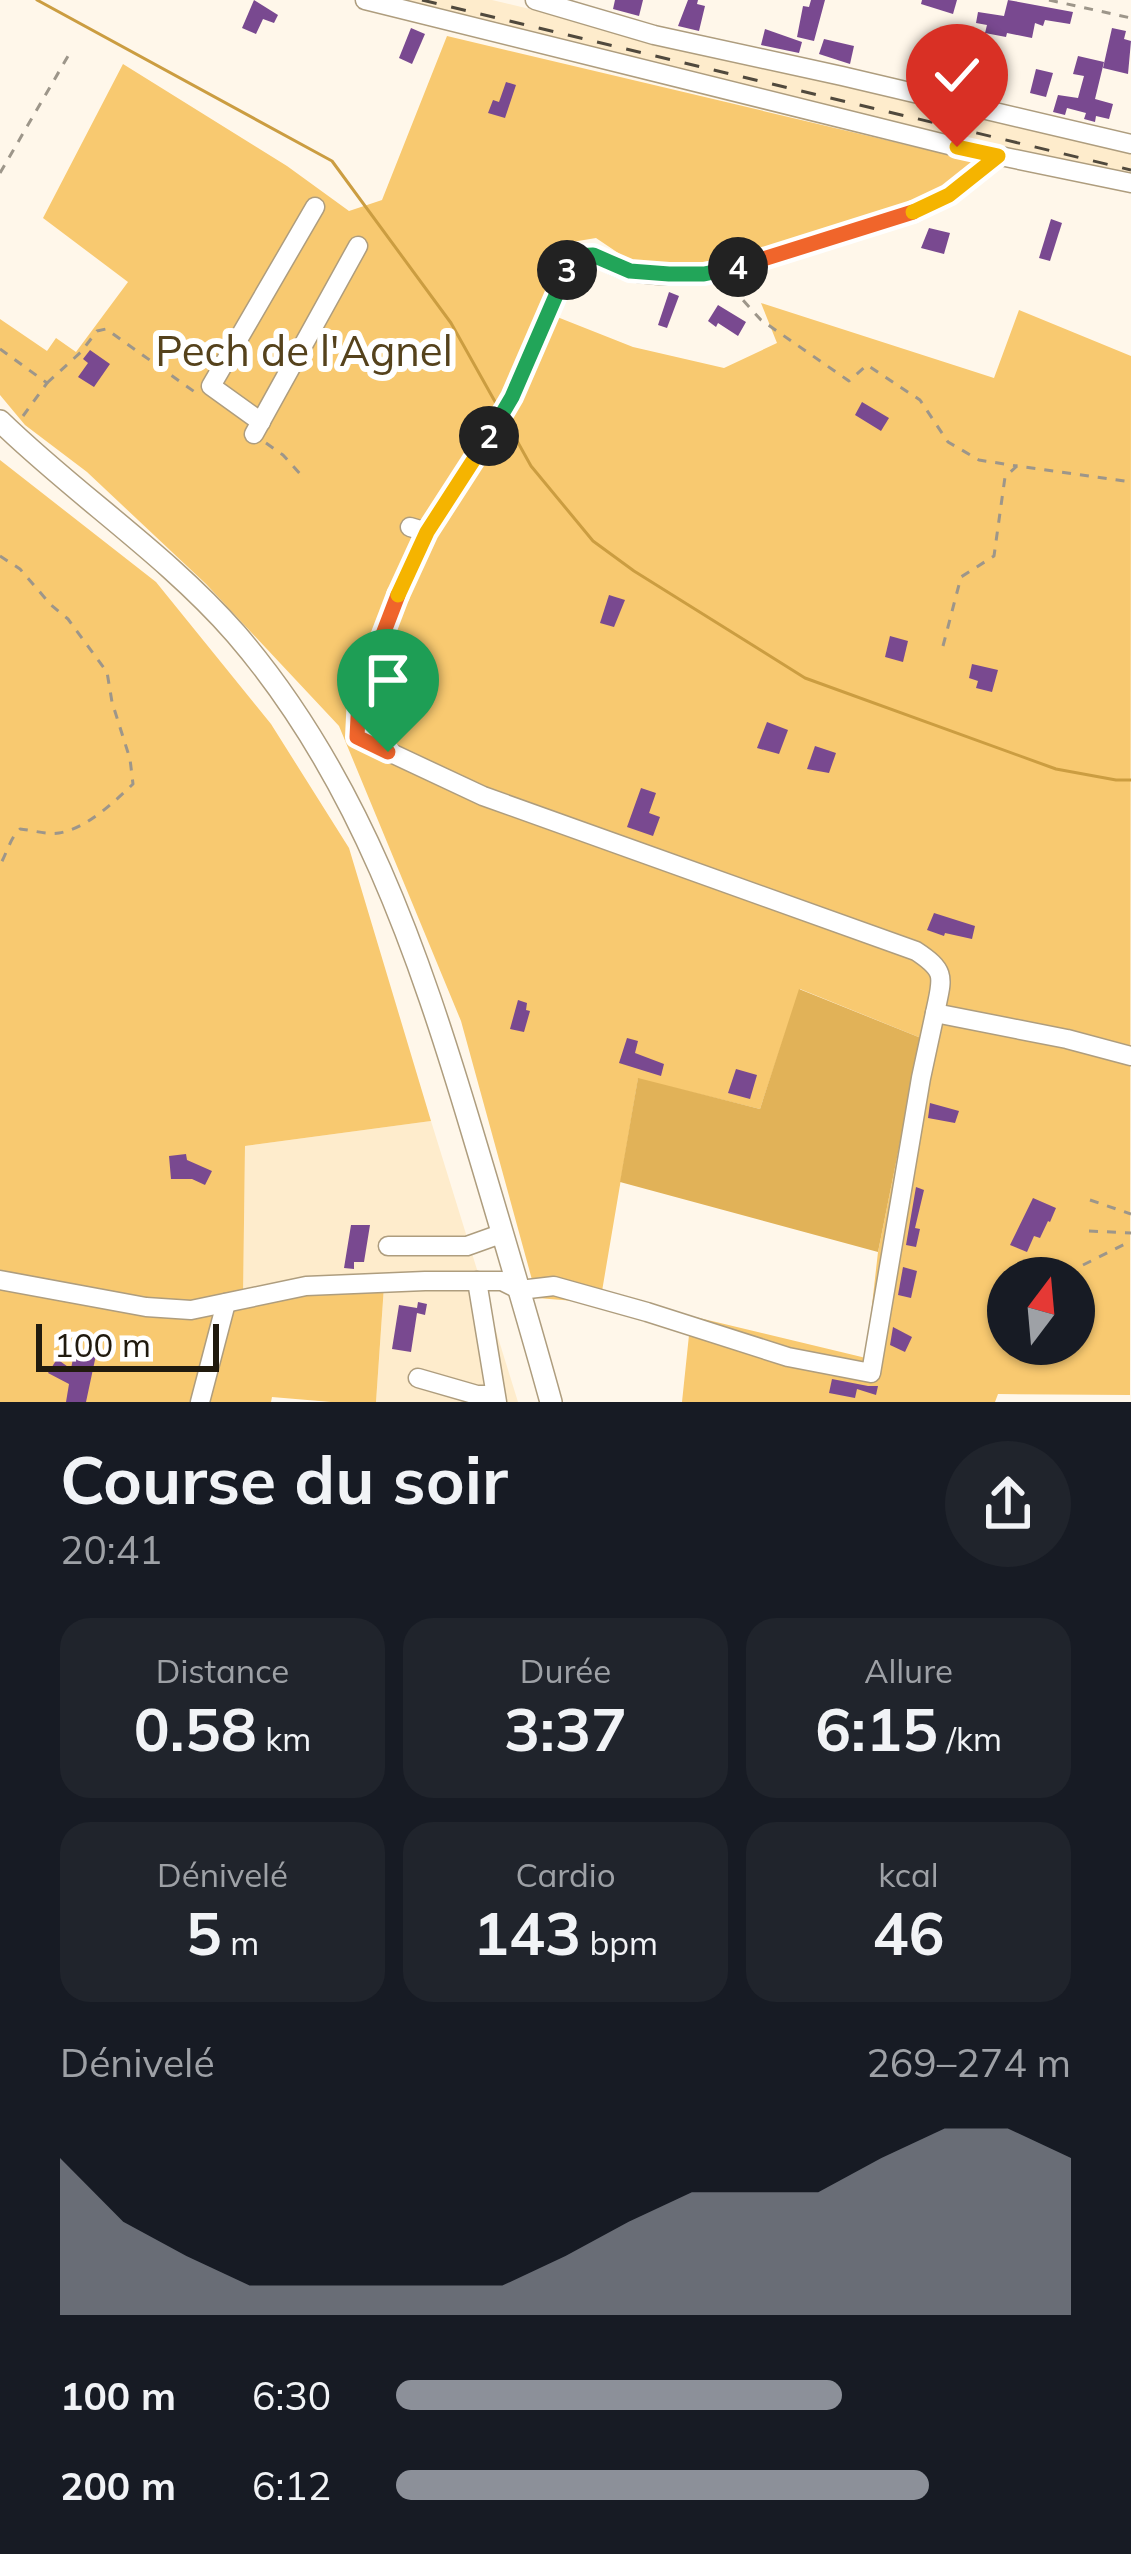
<!DOCTYPE html>
<html lang="fr">
<head>
<meta charset="utf-8">
<style>
  :root { --surface:#171b24; --page:#20242c; --text:#f1f3f6; --muted:#9ea1a6; --accent:#8c9099 }
  body { margin:0; font-family:Mulish,sans-serif; background:var(--page); color:var(--text); height:100vh; display:flex; flex-direction:column; font-size:45px; white-space:nowrap }
  * { box-sizing:border-box; margin:0 }
  p { font-size:39px; color:var(--muted) }
  .icon { flex:none; width:66px; height:66px; fill:none; stroke:currentColor; stroke-width:2; stroke-linecap:round; stroke-linejoin:round }
  .map { position:relative; height:1402px; overflow:hidden }
  .panel { display:flex; flex-direction:column; background:var(--surface); flex:1 }
  .panel>* { flex:none }
  .needle { width:78px; rotate:16deg }
  .controls { position:absolute; left:987px; top:1257px; display:grid; gap:24px }
  .controls a { display:grid; place-items:center; width:108px; height:108px; border-radius:50%; background:var(--surface); box-shadow:0 3px 9px #0004; font-size:60px }
  .scale { position:absolute; left:36px; bottom:30px; width:183px; box-sizing:border-box; padding-left:12px; border:6px solid #201a0e; border-top:0; font-size:33px; line-height:42px; white-space:nowrap; color:#201a0e; -webkit-text-stroke:9px #fff; paint-order:stroke }
  .pin { position:absolute; display:grid; place-items:center; width:102px; height:102px; color:#fff; margin:-123px -51px; border-radius:50% 50% 50% 0; rotate:-45deg; box-shadow:0 0 12px #0007 }
  .pin .icon { rotate:45deg }
  .km { position:absolute; width:60px; height:60px; margin:-30px; border-radius:50%; background:#222; color:#fff; font-size:33px; line-height:60px; text-align:center }
  .round { display:grid; place-items:center; flex:none; width:126px; height:126px; border-radius:63px; background:var(--page) }
  .summary { display:flex; align-items:center; justify-content:space-between; height:204px; padding:0 60px }
  h1 { font-size:66px; font-weight:700; line-height:90px }
  .stats { display:grid; grid-template-columns:repeat(3,1fr); gap:18px; height:204px; padding:12px 60px }
  .stats div { display:grid; align-content:center; border-radius:30px; background:var(--page); text-align:center }
  .stats b { font-size:60px; font-weight:700 }
  .stats small { font-size:33px; font-weight:400 }
  .stats p { font-size:33px }
  .chart { height:336px; padding:24px 60px }
  .chart p { display:flex; justify-content:space-between }
  .chart svg { width:100%; height:216px; margin-top:12px; fill:var(--accent); opacity:.7 }
  ul { padding:0 60px; list-style:none; font-size:39px }
  li { display:grid; grid-template-columns:192px 144px 1fr; align-items:center; height:90px }
  li i { height:30px; border-radius:15px; background:var(--accent) }
  .map>svg:first-child { display:block }
</style>
</head>
<body>
<div class="map">
<svg width="1131" height="1402" viewBox="0 0 1131 1402">
  <rect width="100%" height="100%" fill="#fff7ea"/>
  <g fill="#feeccc">
    <path d="M390 0H492L1131 154V178Z"/>
    <path d="M431 1121 518 1402H376L384 1287 243 1300 245 1146Z"/>
  </g>
  <g fill="#f8c970" fill-rule="evenodd">
    <path d="M447 36 983 163 924 199 723 269 636 265 596 238 566 243 542 311 633 347 724 368 777 343 761 303 994 378 1019 310 1131 356 1130 1395 998 1394 995 1402H682L691 1316 866 1358 878 1252 921 1038 800 989 760 1109 638 1079 600 1303 537 1298 461 1021 339 726 206 584 87 472 25 425 0 395V319L47 351 56 338 76 352 128 282 43 218 123 64 287 166 349 211 382 200ZM1008 1278H1074V1344H1008Z"/>
    <path d="M0 460 156 582 271 724 349 848 431 1121 245 1146 243 1299 384 1286 376 1402H331L272 1397 271 1402H0Z"/>
  </g>
  <path fill="#e1b258" d="M799 989 921 1038 878 1252 620 1182 638 1078 760 1109Z"/>
  <g fill="none" stroke-linecap="round" stroke-linejoin="round">
    <g stroke="#cb9d41" stroke-width="3">
      <path d="M37 0 332 161 451 323 498 407"/>
      <path d="M506 421 531 466 593 541 634 571 805 678 1056 769 1116 780H1131"/>
    </g>
  </g>
  <g fill="#794990">
    <path d="M254 0 278 15 274 23 263 19 256 34 242 28Z"/>
    <path d="M615 0H643L639 16 613 9Z"/>
    <path d="M688 0H698L697 4 705 6 699 31 678 26Z"/>
    <path d="M811 0H825L814 41 797 37 803 6 809 7Z"/>
    <path d="M922 0H957L953 14 921 4Z"/>
    <path d="M1008 0 1073 12 1070 24 1045 20 1043 26 1035 23 1032 38 1007 33 1006 37 985 33 987 25 976 23 978 12 1004 16Z"/>
    <path d="M411 28 425 34 412 64 399 58Z"/>
    <path d="M1112 28 1126 31 1124 39 1131 41 1128 74 1103 68Z"/>
    <path d="M765 29 802 42 799 53 761 45Z"/>
    <path d="M824 39 854 46 850 64 819 54Z"/>
    <path d="M1078 56 1104 62 1095 99 1113 104 1109 119 1096 116 1095 122 1084 119 1086 113 1067 108 1065 115 1053 112 1058 95 1078 98 1084 76 1073 74Z"/>
    <path d="M1036 69 1053 73 1046 97 1030 93Z"/>
    <path d="M506 82 516 85 505 118 488 113 493 100 499 102Z"/>
    <path d="M1051 219 1062 223 1050 261 1039 258Z"/>
    <path d="M929 228 950 233 944 254 921 248Z"/>
    <path d="M669 292 679 296 667 328 658 325Z"/>
    <path d="M718 305 746 322 738 336 718 323 716 327 708 321Z"/>
    <path d="M90 350 110 364 94 387 78 377 88 363 83 359Z"/>
    <path d="M862 402 889 418 881 431 855 415Z"/>
    <path d="M609 595 625 600 614 627 600 623Z"/>
    <path d="M890 636 908 641 903 662 885 657Z"/>
    <path d="M972 664 998 670 992 692 976 688 978 681 969 678Z"/>
    <path d="M388 680 410 695 401 708 398 706 392 714 373 702Z"/>
    <path d="M767 722 788 730 779 754 757 748Z"/>
    <path d="M815 746 836 753 829 773 807 769Z"/>
    <path d="M641 788 656 793 649 813 660 817 653 836 627 827Z"/>
    <path d="M934 913 975 926 972 939 945 933 944 936 927 930Z"/>
    <path d="M518 1000 527 1003 526 1010 530 1011 524 1032 510 1029Z"/>
    <path d="M627 1038 638 1041 635 1053 664 1064 661 1076 619 1063Z"/>
    <path d="M736 1069 757 1075 750 1099 728 1093Z"/>
    <path d="M930 1103 959 1111 955 1123 928 1118Z"/>
    <path d="M186 1154 187 1160 212 1171 205 1185 192 1179H171L169 1156Z"/>
    <path d="M916 1187 924 1190 915 1228 920 1229 916 1247 906 1245Z"/>
    <path d="M1033 1198 1056 1208 1050 1222 1048 1221 1040 1238 1034 1236 1027 1252 1010 1245Z"/>
    <path d="M351 1225H370L364 1262H354V1269L344 1268Z"/>
    <path d="M903 1267 917 1271 911 1298 898 1295Z"/>
    <path d="M418 1302 427 1304 425 1315 417 1313 411 1352 392 1349 399 1305 417 1308Z"/>
    <path d="M893 1327 912 1337 905 1352 890 1345Z"/>
    <path d="M74 1353 96 1355 86 1402H66L69 1384 48 1373 57 1359 71 1369Z"/>
    <path d="M832 1379 868 1386H878L876 1395 857 1389 855 1398 829 1393Z"/>
  </g>
  <g fill="none" stroke-linecap="round" stroke-linejoin="round">
    <defs>
      <g id="minor">
        <path d="M365 0 957 147 1131 183"/>
        <path d="M535 0 654 35 842 76 1131 144"/>
        <path d="M261 422 211 386 315 207"/>
        <path d="M254 434 358 246"/>
        <path d="M410 527 427 532 512 397 573 256C604 254 604 264 629 271 660 278 698 275 728 270L917 210 949 195 997 156"/>
        <path d="M357 737 483 796 916 951C948 972 942 978 935 1013"/>
        <path d="M388 1246H467L495 1236"/>
        <path d="M0 1280 146 1307 191 1310 306 1286 425 1281H502L520 1290 554 1286 647 1312 788 1357 871 1373 921 1078 935 1013 1067 1039 1131 1056"/>
        <path d="M477 1281 497 1402"/>
        <path d="M418 1378 477 1395H495"/>
        <path d="M200 1402 226 1303"/>
      </g>
      <path id="major" d="M0 421C76 495 166 554 236 634 359 777 419 954 472 1131 499 1221 526 1311 551 1402"/>
    </defs>
    <use href="#minor" stroke="#ae9d7e" stroke-width="21"/>
    <use href="#major" stroke="#ae9d7e" stroke-width="24"/>
    <g stroke="#9d968a" stroke-width="3" stroke-dasharray="9 9" stroke-linecap="butt">
      <path d="M1049 0 1131 18"/>
      <path d="M0 173 71 51"/>
      <path d="M731 287 761 320 849 381 867 365 920 400 948 442 979 460 1017 466"/>
      <path d="M0 349 47 383 23 416"/>
      <path d="M47 383 81 352 97 331 106 329 199 395"/>
      <path d="M266 443 283 455 303 477"/>
      <path d="M0 556 20 569 51 605 68 619 107 672 112 702 130 759 133 784C114 802 86 829 59 833 47 835 32 830 20 829 10 838 7 853 0 865"/>
      <path d="M943 646 961 577 994 556 1005 477 1017 466 1131 482"/>
      <path d="M358 720 359 697 408 569 421 544"/>
      <path d="M1090 1200 1131 1214"/>
      <path d="M1089 1231 1131 1233"/>
      <path d="M1083 1265 1131 1241"/>
    </g>
    <use href="#minor" stroke="#fff" stroke-width="18"/>
    <use href="#major" stroke="#fff" stroke-width="21"/>
    <path stroke="#50493d" stroke-width="3" stroke-dasharray="15 15" stroke-linecap="butt" d="M422 0 1131 170"/>
  </g>
  <g fill="none" stroke-linecap="round" stroke-linejoin="round">
    <defs>
      <path id="split-1" d="M388 752 357 737 359 697 398 595"/>
      <path id="split-2" d="M398 595 427 532 489 436"/>
      <path id="split-3" d="M489 436 512 397 567 270"/>
      <path id="split-4" d="M567 270 573 256 593 255 630 271 669 274H704L738 267"/>
      <path id="split-5" d="M738 267 913 212"/>
      <path id="split-6" d="M913 212 949 195 998 156 957 147"/>
    </defs>
    <use href="#split-1" stroke="#fff" stroke-width="24"/>
    <use href="#split-2" stroke="#fff" stroke-width="24"/>
    <use href="#split-3" stroke="#fff" stroke-width="24"/>
    <use href="#split-4" stroke="#fff" stroke-width="24"/>
    <use href="#split-5" stroke="#fff" stroke-width="24"/>
    <use href="#split-6" stroke="#fff" stroke-width="24"/>
    <use href="#split-1" stroke="#f0652b" stroke-width="15"/>
    <use href="#split-2" stroke="#f5b400" stroke-width="15"/>
    <use href="#split-3" stroke="#22a559" stroke-width="15"/>
    <use href="#split-4" stroke="#22a559" stroke-width="15"/>
    <use href="#split-5" stroke="#f0652b" stroke-width="15"/>
    <use href="#split-6" stroke="#f5b400" stroke-width="15"/>
  </g>
  <g text-anchor="middle" stroke-width="12" stroke-linejoin="round" paint-order="stroke">
    <g font-size="42" fill="#55421c" stroke="#fff">
      <text x="304" y="366">Pech de l'Agnel</text>
    </g>
  </g>
</svg>
<div class="controls">
<a><svg class="needle" viewBox="-14 -14 28 28"><path d="M0-13l5 13h-10z" fill="#e53935"/><path d="M0 13l5-13h-10z" fill="#9ea1a6"/></svg></a>
</div>
<div class="scale">100 m</div>
<div class="pin" style="left:388px;top:752px;background:#1e9e55"><svg class="icon" aria-label="arrive" viewBox="0 0 24 24"><path d="M6 21V4h12l-3 4 3 4H6"/></svg></div>
<div class="pin" style="left:957px;top:147px;background:#d93025"><svg class="icon" aria-label="check" viewBox="0 0 24 24"><path d="M5 12l5 5 9-10"/></svg></div>
<b class="km" style="left:489px;top:436px">2</b>
<b class="km" style="left:567px;top:270px">3</b>
<b class="km" style="left:738px;top:267px">4</b>
</div>
<section class="panel">
<div class="summary"><div><h1>Course du soir</h1><p>20:41</p></div><a class="round"><svg class="icon" aria-label="share" viewBox="0 0 24 24"><path d="M12 15V3M7 8l5-5 5 5M5 13v7h14v-7"/></svg></a></div>
<div class="stats">
<div><p>Distance</p><b>0.58<small> km</small></b></div>
<div><p>Durée</p><b>3:37</b></div>
<div><p>Allure</p><b>6:15<small> /km</small></b></div>
</div>
<div class="stats">
<div><p>Dénivelé</p><b>5<small> m</small></b></div>
<div><p>Cardio</p><b>143<small> bpm</small></b></div>
<div><p>kcal</p><b>46</b></div>
</div>
<div class="chart"><p><span>Dénivelé</span>269–274 m</p>
<svg viewBox="0 0 160 44" preserveAspectRatio="none"><path d="M0 44V12L10 25L20 32L30 38L40 38L50 38L60 38L70 38L80 32L90 25L100 19L110 19L120 19L130 12L140 6L150 6L160 12V44z"/></svg>
</div>
<ul>
<li><b>100 m</b>6:30<i style="width:66%"></i></li>
<li><b>200 m</b>6:12<i style="width:79%"></i></li>
</ul>
</section>
</body>
</html>
